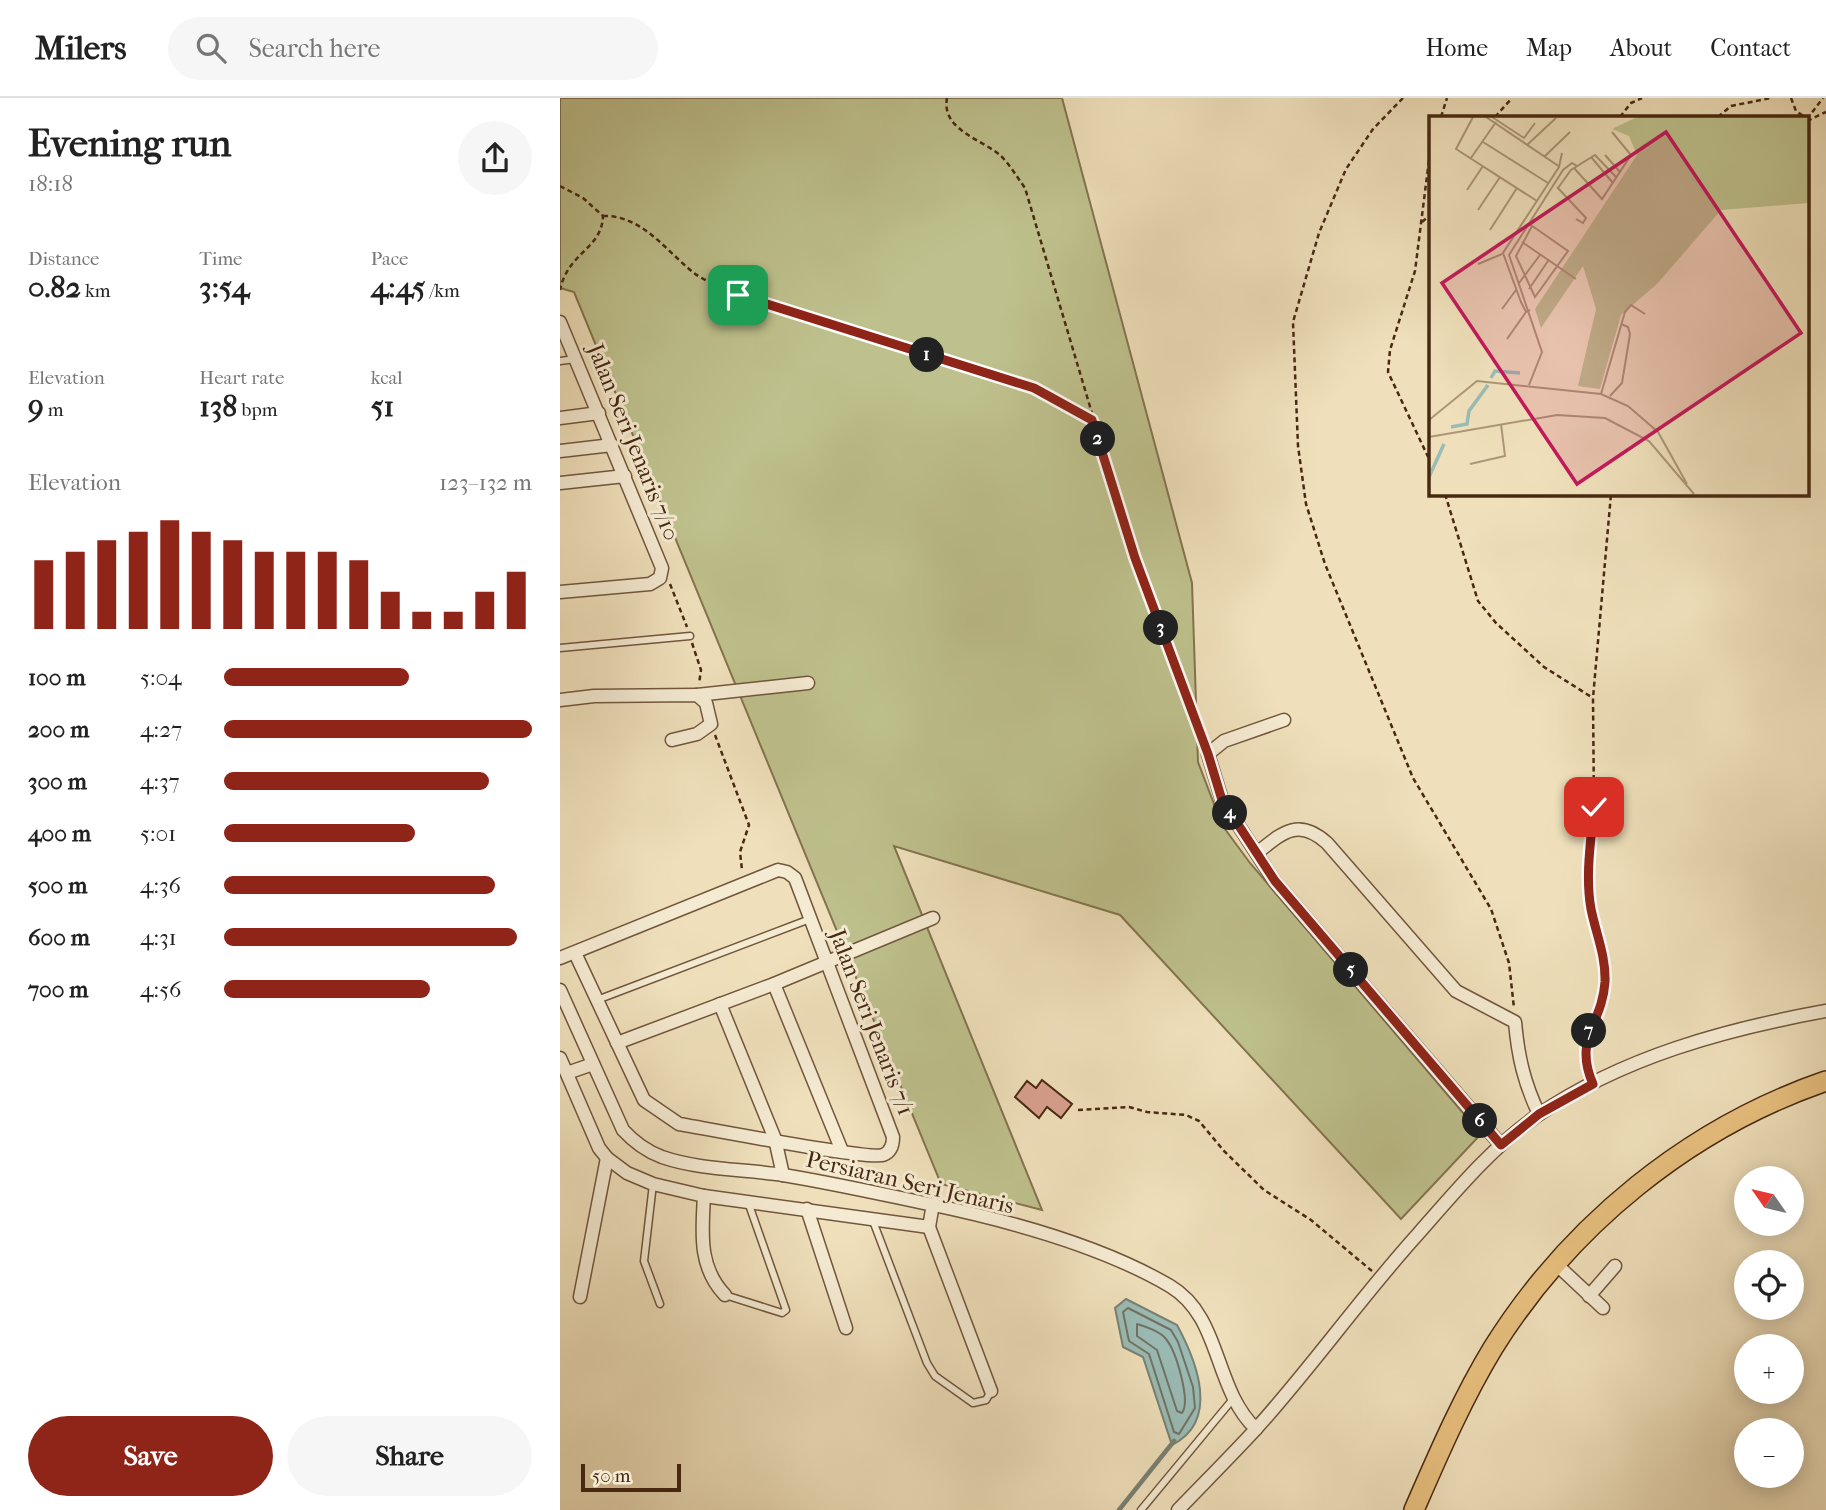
<!DOCTYPE html>
<html lang="en">
<head>
<meta charset="utf-8">
<style>
  :root { --surface:#fff; --page:#f6f6f6; --text:#222; --muted:#767676; --line:#e0e0e0; --accent:#8f2418 }
  body { margin:0; font-family:"IM FELL French Canon",serif; background:var(--page); color:var(--text); height:100vh; display:flex; flex-direction:column; font-size:26px; white-space:nowrap }
  * { box-sizing:border-box; margin:0 }
  p { font-size:23px; color:var(--muted) }
  .icon { flex:none; width:38px; height:38px; fill:none; stroke:currentColor; stroke-width:2; stroke-linecap:round; stroke-linejoin:round }
  .map { position:relative; flex:1; overflow:hidden }
  .panel { display:flex; flex-direction:column; background:var(--surface); width:560px }
  .panel>* { flex:none }
  .needle { width:46px; rotate:304deg }
  .fabs { position:absolute; left:1174px; top:1068px; display:grid; gap:14px }
  .fabs a { display:grid; place-items:center; width:70px; height:70px; border-radius:50%; background:var(--surface); box-shadow:0 4px 18px #0003; font-size:35px }
  .scale { position:absolute; left:21px; bottom:18px; width:100px; box-sizing:border-box; padding-left:7px; border:4px solid #482811; border-top:0; font-size:19px; line-height:24px; white-space:nowrap; color:#482811; -webkit-text-stroke:5px #f5ebd3; paint-order:stroke }
  .pin { position:absolute; display:grid; place-items:center; width:60px; height:60px; color:#fff; margin:-30px; border-radius:14px; box-shadow:0 4px 10px #0006 }
  .km { position:absolute; width:35px; height:35px; margin:-18px; border-radius:50%; background:#222; color:#fff; font-size:19px; line-height:35px; text-align:center }
  .round { display:grid; place-items:center; flex:none; width:74px; height:74px; border-radius:37px; background:var(--page) }
  .headline { display:flex; align-items:center; justify-content:space-between; height:119px; padding:0 28px }
  h1 { font-size:38px; font-weight:700; line-height:52px }
  .metrics { display:grid; grid-template-columns:repeat(3,1fr); gap:10px; height:119px; padding:7px 28px }
  .metrics div { display:grid; align-content:center }
  .metrics b { font-size:30px; font-weight:700 }
  .metrics small { font-size:19px; font-weight:400 }
  .metrics p { font-size:19px }
  .chart { height:196px; padding:14px 28px }
  .chart p { display:flex; justify-content:space-between }
  .chart svg { width:100%; height:126px; margin-top:7px; stroke:var(--accent); stroke-width:6 }
  .button { display:flex; gap:14px; margin-top:auto; padding:14px 28px }
  .button a { flex:1; height:80px; border-radius:42px; background:var(--accent); color:#fff; font-size:28px; font-weight:700; line-height:80px; text-align:center }
  .button a+a { background:var(--page); color:var(--text) }
  ul { padding:0 28px; list-style:none; font-size:23px }
  li { display:grid; grid-template-columns:112px 84px 1fr; align-items:center; height:52px }
  li i { height:18px; border-radius:9px; background:var(--accent) }
  header { display:flex; align-items:center; gap:42px; box-sizing:border-box; height:98px; padding:0 35px; background:var(--surface); border-bottom:2px solid var(--line) }
  header strong { font-size:33px }
  nav { display:flex; gap:38px; margin-inline-start:auto; font-size:24px }
  .search { width:490px; height:63px; background:var(--page); display:flex; align-items:center; gap:18px; box-sizing:border-box; padding:0 24px; border-radius:38px; color:var(--muted); font-size:26px }
  main { display:flex; flex:1; min-height:0 }
  .map>svg:first-child { display:block }
</style>
</head>
<body>
<header>
<strong>Milers</strong>
<div class="search"><svg class="icon" aria-label="search" viewBox="0 0 24 24"><circle cx="10" cy="10" r="6"/><path d="M15 15l6 6"/></svg>Search here</div>
<nav><a>Home</a><a>Map</a><a>About</a><a>Contact</a></nav>
</header>
<main>
<section class="panel">
<div class="headline"><div><h1>Evening run</h1><p>18:18</p></div><a class="round"><svg class="icon" aria-label="share" viewBox="0 0 24 24"><path d="M12 15V3M7 8l5-5 5 5M5 13v7h14v-7"/></svg></a></div>
<div class="metrics">
<div><p>Distance</p><b>0.82<small> km</small></b></div>
<div><p>Time</p><b>3:54</b></div>
<div><p>Pace</p><b>4:45<small> /km</small></b></div>
</div>
<div class="metrics">
<div><p>Elevation</p><b>9<small> m</small></b></div>
<div><p>Heart rate</p><b>138<small> bpm</small></b></div>
<div><p>kcal</p><b>51</b></div>
</div>
<div class="chart"><p><span>Elevation</span>123–132 m</p>
<svg viewBox="0 0 160 44" preserveAspectRatio="none"><path d="M5 44V20M15 44V17M25 44V13M35 44V10M45 44V6M55 44V10M65 44V13M75 44V17M85 44V17M95 44V17M105 44V20M115 44V31M125 44V38M135 44V38M145 44V31M155 44V24"/></svg>
</div>
<ul>
<li><b>100 m</b>5:04<i style="width:60%"></i></li>
<li><b>200 m</b>4:27<i style="width:100%"></i></li>
<li><b>300 m</b>4:37<i style="width:86%"></i></li>
<li><b>400 m</b>5:01<i style="width:62%"></i></li>
<li><b>500 m</b>4:36<i style="width:88%"></i></li>
<li><b>600 m</b>4:31<i style="width:95%"></i></li>
<li><b>700 m</b>4:56<i style="width:67%"></i></li>
</ul>
<div class="button"><a>Save</a><a>Share</a></div>
</section>
<div class="map">
<svg width="1266" height="1412" viewBox="0 0 1266 1412">
  <rect width="100%" height="100%" fill="#efe0bb"/>
  <filter id="stains"><feTurbulence type="fractalNoise" baseFrequency=".00286" numOctaves="4"/><feColorMatrix values="0 0 0 0 .2 0 0 0 0 .09 0 0 0 0 .02 0 0 0 .5 -.17"/></filter>
  <radialGradient id="worn" r=".72"><stop offset=".6" stop-color="#630" stop-opacity="0"/><stop offset="1" stop-color="#630" stop-opacity=".3"/></radialGradient>
  <path fill="#bec18d" stroke="#83744f" stroke-width="2" d="M0 0H502L632 485 638 664 662 727 690 765 921 1036 841 1121 560 817 334 748 482 1112 381 1086 14 194 0 190Z"/>
  <path fill="#9abcb6" stroke="#798174" stroke-width="2" d="M566 1201 617 1227C637 1264 660 1323 612 1347L583 1259 563 1249 555 1210Z"/>
  <g fill="none" stroke-linecap="round" stroke-linejoin="round">
    <g stroke="#717264" stroke-width="2">
      <path d="M568 1210 611 1232 618 1244 633 1289 635 1310 619 1336 614 1334 589 1256 569 1243 563 1214Z"/>
      <path d="M577 1226C585 1228 601 1234 606 1241 616 1253 631 1303 622 1315L617 1313 597 1252 577 1238Z"/>
    </g>
    <path stroke="#798174" stroke-width="4.5" d="M559 1412 614 1343"/>
  </g>
  <path fill="#d8a08f" stroke="#482811" stroke-width="2" d="M482 982 512 1006 501 1020 487 1009 479 1020 455 999 467 983 476 990Z"/>
  <g fill="none" stroke-linecap="round" stroke-linejoin="round">
    <defs>
      <g id="lane">
        <path d="M0 263 15 261"/>
        <path d="M0 550 130 538"/>
        <path d="M37 902 250 821"/>
        <path d="M93 1086 84 1163 100 1206"/>
        <path d="M313 1123 367 1265 375 1278 413 1305 426 1302 431 1293"/>
        <path d="M165 1197 222 1215 226 1212 188 1104"/>
        <path d="M581 1412 673 1301"/>
      </g>
      <g id="street">
        <path d="M0 224 102 470 100 480 90 486 0 494"/>
        <path d="M0 320 39 315"/>
        <path d="M0 353 52 347"/>
        <path d="M0 385 65 378"/>
        <path d="M137 597 248 585"/>
        <path d="M0 602 34 598 137 597 146 605 151 626 137 636 112 642"/>
        <path d="M724 622 664 643 648 656 662 702 715 784 941 1047"/>
        <path d="M697 755C722 735 738 719 767 745L896 893 955 924C958 958 964 985 979 1016"/>
        <path d="M0 860 218 772 227 774 235 780 333 1039C333 1046 331 1054 323 1057 309 1062 148 1031 119 1026L84 1002 15 855"/>
        <path d="M214 886 282 1053"/>
        <path d="M0 892 63 1032C74 1044 86 1053 102 1059 140 1072 183 1071 223 1077 272 1085 321 1096 369 1106 446 1122 542 1148 610 1188 662 1219 653 1290 696 1331"/>
        <path d="M160 906 215 1041 223 1077"/>
        <path d="M57 945 214 886 373 820"/>
        <path d="M0 960 39 1050 47 1060 67 1075 93 1086 144 1098 369 1129 373 1106"/>
        <path d="M7 975 33 966"/>
        <path d="M144 1098C142 1134 138 1169 165 1197"/>
        <path d="M247 1111 286 1230"/>
        <path d="M369 1129 431 1293"/>
        <path d="M996 1166 1043 1210"/>
        <path d="M1029 1198 1055 1168"/>
        <path d="M20 1199 47 1060"/>
        <path d="M618 1412C644 1385 670 1359 695 1332 752 1269 801 1199 858 1136 895 1094 932 1049 978 1017 1063 959 1166 931 1266 913"/>
      </g>
      <path id="primary" d="M854 1412C878 1357 902 1301 933 1250 1010 1127 1129 1030 1266 983"/>
    </defs>
    <use href="#lane" stroke="#72563c" stroke-width="9"/>
    <use href="#street" stroke="#72563c" stroke-width="15"/>
    <use href="#primary" stroke="#482811" stroke-width="22"/>
    <g stroke="#482811" stroke-width="2.5" stroke-dasharray="5 3.5" stroke-linecap="butt">
      <path d="M387 0C381 32 422 41 441 58 450 67 457 79 465 90L575 460 643 643"/>
      <path d="M843 0 813 31 786 71 759 135 733 224 738 348 746 406 765 466 853 680 931 811 949 865 954 910"/>
      <path d="M1231 0 1236 13 1245 19"/>
      <path d="M881 19 887 0"/>
      <path d="M935 19 952 0"/>
      <path d="M1060 19 1071 5 1082 0"/>
      <path d="M1158 19 1171 8 1211 0"/>
      <path d="M1247 21 1263 0"/>
      <path d="M1247 23 1266 14"/>
      <path d="M870 54 855 173 830 252 828 274 870 363"/>
      <path d="M0 88 23 100 43 118C42 151 8 154 0 192"/>
      <path d="M43 118C82 117 105 152 134 175 146 184 164 190 178 197L474 290 532 322"/>
      <path d="M862 124 870 117"/>
      <path d="M885 396 918 503 936 525 984 569 1033 600"/>
      <path d="M110 486 127 529"/>
      <path d="M132 545 141 572 139 586"/>
      <path d="M155 637 189 727 180 754 182 772"/>
      <path d="M1028 973 1024 965 1029 933 1040 913 1045 885 1043 855 1031 810 1029 777 1034 710 1033 600 1051 396"/>
      <path d="M518 1012 569 1009 587 1014 626 1017 639 1023 664 1053 704 1092 751 1122 812 1173"/>
    </g>
    <use href="#lane" stroke="#f5ebd3" stroke-width="6"/>
    <use href="#street" stroke="#f5ebd3" stroke-width="12"/>
    <use href="#primary" stroke="#e8c07e" stroke-width="19"/>
  </g>
  <g fill="none" stroke-linecap="round" stroke-linejoin="round">
    <defs>
      <path id="route" d="M178 197 474 290 532 322 575 460 648 656 662 702 715 783 941 1047 979 1016 1033 986C1013 940 1042 927 1045 884 1046 858 1036 836 1031 811 1025 778 1031 742 1034 709"/>
    </defs>
    <use href="#route" stroke="#fff" stroke-width="14"/>
    <use href="#route" stroke="#8f2418" stroke-width="9"/>
  </g>
  <g text-anchor="middle" stroke-width="6" stroke-linejoin="round" paint-order="stroke">
    <g font-size="23" fill="#482811" stroke="#f5ebd3">
      <text transform="translate(74 344) rotate(68)" y="8">Jalan Seri Jenaris 7/10</text>
      <text transform="translate(312 924) rotate(69)" y="8">Jalan Seri Jenaris 7/1</text>
      <text transform="translate(350 1084) rotate(13)" y="8">Persiaran Seri Jenaris</text>
    </g>
  </g>
  <g transform="translate(869 18)">
    <rect width="380" height="380" fill="#efe0bb"/>
    <path d="M208 1H380V87L292 94 228 168 192 199 171 273 149 270 167 193 154 150 112 212 106 193 208 39 200 20 183 13Z" fill="#bec18d"/>
    <path fill="none" stroke="#9abcb6" stroke-width="3.5" d="M62 262 66 255 91 257M22 311 38 308 40 295 59 269M0 361 15 328"/>
    <path fill="none" stroke="#ac9677" stroke-width="2" d="M44 1 27 33 108 85M57 1 131 51M63 1 95 22 106 7M54 26 119 67M98 29 127 2M176 39 191 56M115 41 141 16M162 41 184 67M42 42 67 6M145 52 173 83 202 39 183 16M128 71 157 102 154 107 147 103M129 72 142 54 166 39 188 62M38 74 54 50M49 94 71 61M99 107 139 135 106 181 87 140 103 110M61 114 88 72M93 126 147 163M49 148 73 138M90 167 111 139M100 173 119 145M73 193 87 174M101 194 97 196 92 186 74 137 130 51 133 37M78 223 97 196M100 269 113 236 80 139 134 54 143 47 148 50M172 278 196 196 202 189 216 198M181 280 193 267 201 218 199 211 192 208M0 304 48 265 172 278 199 290 229 316 258 368M0 321 128 299 176 302 220 325 265 378M41 348 76 340 72 308"/>
    <path fill="#c2185b" fill-opacity="0.15" stroke="#c2185b" stroke-width="3.5" d="M237 16 372 217 148 368 13 167Z"/>
    <rect width="380" height="380" fill="none" stroke="#482811" stroke-width="3.5"/>
  </g>
  <rect width="100%" height="100%" filter="url(#stains)"/>
  <rect width="100%" height="100%" fill="url(#worn)"/>
</svg>
<div class="fabs">
<a><svg class="needle" viewBox="-14 -14 28 28"><path d="M0-13l5 13h-10z" fill="#e53935"/><path d="M0 13l5-13h-10z" fill="#767676"/></svg></a>
<a><svg class="icon" aria-label="locate" viewBox="0 0 24 24"><circle cx="12" cy="12" r="6"/><path d="M12 2v4M12 18v4M2 12h4M18 12h4"/></svg></a>
<a>+</a>
<a>−</a>
</div>
<div class="scale">50 m</div>
<div class="pin" style="left:178px;top:197px;background:#1e9e55"><svg class="icon" aria-label="arrive" viewBox="0 0 24 24"><path d="M6 21V4h12l-3 4 3 4H6"/></svg></div>
<div class="pin" style="left:1034px;top:709px;background:#d93025"><svg class="icon" aria-label="check" viewBox="0 0 24 24"><path d="M5 12l5 5 9-10"/></svg></div>
<b class="km" style="left:367px;top:257px">1</b>
<b class="km" style="left:538px;top:341px">2</b>
<b class="km" style="left:601px;top:530px">3</b>
<b class="km" style="left:670px;top:715px">4</b>
<b class="km" style="left:791px;top:872px">5</b>
<b class="km" style="left:920px;top:1023px">6</b>
<b class="km" style="left:1029px;top:933px">7</b>
</div>
</main>
</body>
</html>
